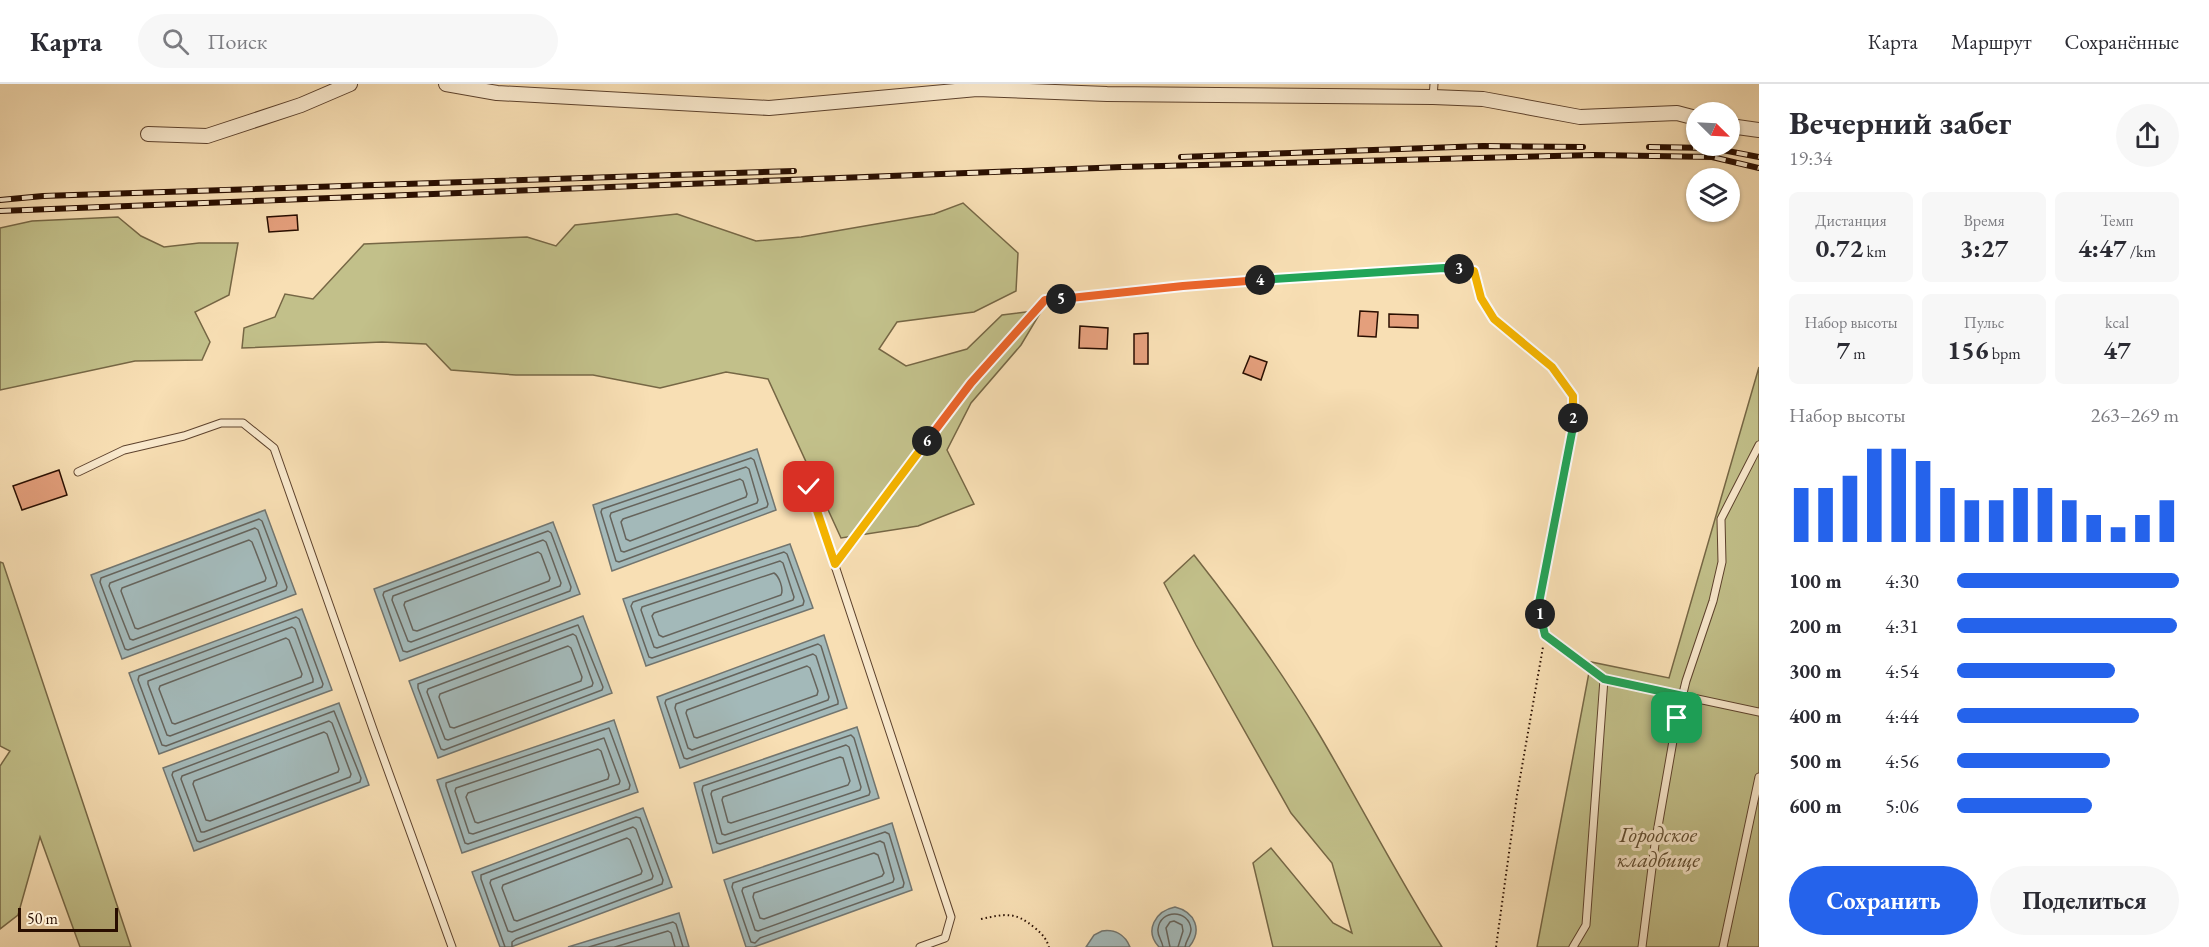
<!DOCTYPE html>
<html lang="ru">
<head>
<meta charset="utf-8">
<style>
  :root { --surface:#fff; --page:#f7f7f7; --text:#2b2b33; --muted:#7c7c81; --line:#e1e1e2; --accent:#2563eb }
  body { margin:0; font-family:"EB Garamond",serif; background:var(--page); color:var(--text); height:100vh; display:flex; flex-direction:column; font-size:22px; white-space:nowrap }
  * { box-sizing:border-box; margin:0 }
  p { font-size:20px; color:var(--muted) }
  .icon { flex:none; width:33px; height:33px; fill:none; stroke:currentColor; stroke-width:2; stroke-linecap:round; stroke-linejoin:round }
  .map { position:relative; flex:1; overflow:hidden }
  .details { display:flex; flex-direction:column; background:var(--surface); width:450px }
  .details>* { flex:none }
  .needle { width:39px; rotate:114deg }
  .tools { position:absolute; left:1686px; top:18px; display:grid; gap:12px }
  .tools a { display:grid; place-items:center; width:54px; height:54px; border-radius:50%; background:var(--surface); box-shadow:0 2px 4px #0004; font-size:30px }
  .scale { position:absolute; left:18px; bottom:15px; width:100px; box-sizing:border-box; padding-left:6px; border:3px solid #290e00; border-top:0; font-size:16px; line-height:21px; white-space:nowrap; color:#290e00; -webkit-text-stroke:4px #faeace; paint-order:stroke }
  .pin { position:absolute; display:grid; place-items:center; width:51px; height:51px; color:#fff; margin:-26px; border-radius:12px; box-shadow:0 3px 9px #0006 }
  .km { position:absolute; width:30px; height:30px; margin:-15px; border-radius:50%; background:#222; color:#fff; font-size:16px; line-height:30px; text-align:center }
  .round { display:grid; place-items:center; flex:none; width:63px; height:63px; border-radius:32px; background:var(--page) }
  .headline { display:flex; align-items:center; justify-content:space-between; height:102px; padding:0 30px }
  h1 { font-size:33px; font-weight:700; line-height:45px }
  .stats { display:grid; grid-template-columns:repeat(3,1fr); gap:9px; height:102px; padding:6px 30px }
  .stats div { display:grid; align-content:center; border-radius:9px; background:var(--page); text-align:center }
  .stats b { font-size:26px; font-weight:700 }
  .stats small { font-size:16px; font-weight:400 }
  .stats p { font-size:16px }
  .chart { height:168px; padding:12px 30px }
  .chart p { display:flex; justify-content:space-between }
  .chart svg { width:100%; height:108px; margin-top:6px; stroke:var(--accent); stroke-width:6 }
  .button { display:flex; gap:12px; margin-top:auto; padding:12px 30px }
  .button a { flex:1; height:69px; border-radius:36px; background:var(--accent); color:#fff; font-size:24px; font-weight:700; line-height:69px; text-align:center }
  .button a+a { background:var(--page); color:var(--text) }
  ul { padding:0 30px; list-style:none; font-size:20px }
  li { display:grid; grid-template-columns:96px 72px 1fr; align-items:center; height:45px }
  li i { height:15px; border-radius:8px; background:var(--accent) }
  header { display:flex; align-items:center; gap:36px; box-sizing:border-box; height:84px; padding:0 30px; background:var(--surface); border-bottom:2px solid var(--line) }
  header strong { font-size:28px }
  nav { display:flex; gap:33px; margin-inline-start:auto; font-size:21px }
  .search { width:420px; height:54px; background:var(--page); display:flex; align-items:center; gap:15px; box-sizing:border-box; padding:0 21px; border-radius:33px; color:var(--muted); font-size:22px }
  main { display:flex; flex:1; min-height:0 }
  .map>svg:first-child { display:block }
</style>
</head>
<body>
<header>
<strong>Карта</strong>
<div class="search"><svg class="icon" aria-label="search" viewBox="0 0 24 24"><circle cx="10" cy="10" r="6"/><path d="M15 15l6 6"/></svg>Поиск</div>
<nav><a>Карта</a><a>Маршрут</a><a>Сохранённые</a></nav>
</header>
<main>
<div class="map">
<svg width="1759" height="863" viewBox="0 0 1759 863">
  <rect width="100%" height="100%" fill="#f8dfb4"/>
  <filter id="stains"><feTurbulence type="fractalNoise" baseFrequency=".00333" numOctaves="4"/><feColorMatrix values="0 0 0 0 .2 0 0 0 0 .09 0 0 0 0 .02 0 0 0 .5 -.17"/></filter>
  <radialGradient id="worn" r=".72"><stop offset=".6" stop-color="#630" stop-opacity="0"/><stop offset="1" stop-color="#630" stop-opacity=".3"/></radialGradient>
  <g fill="#c2c08a" stroke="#766745" stroke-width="1.5">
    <path d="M963 119 1018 169 1016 207 974 228 897 238 879 265 906 282 967 265 1002 231 1042 226 1021 261 971 319 947 366 974 420 918 442 841 454 768 295 726 288 660 304 593 291H516L451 286 426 260 382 258 242 264 244 244 275 233 285 210 313 215 364 160 527 153 556 162 575 141 677 130 756 157 801 153 934 130Z"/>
    <path d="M118 133 141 152 164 163 199 159H238L229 211 195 228 210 258 202 276 135 277 0 306V144L32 137Z"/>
    <path d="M1759 283V863H1537L1591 578 1669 594Z"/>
    <path d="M1194 471C1239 528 1282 588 1319 650 1361 721 1398 794 1442 863H1273L1253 779 1271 764 1333 839 1352 849 1332 779 1291 729 1196 561 1164 499Z"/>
    <path d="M0 478 3 479 131 863H80L40 753 18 831 0 845V682L10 667 0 662Z"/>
  </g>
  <g fill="#a3b9b9" stroke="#72756f" stroke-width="1.5">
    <path d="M757 365 776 426 612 487 593 421Z"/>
    <path d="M265 426 296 510 122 575 91 491Z"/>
    <path d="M553 438 580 510 400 577 374 505Z"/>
    <path d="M790 460 813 524 646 582 623 515Z"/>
    <path d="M302 525 332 606 159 670 129 589Z"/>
    <path d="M583 532 612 609 438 674 409 597Z"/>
    <path d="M824 551 847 624 680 684 657 613Z"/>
    <path d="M339 619 369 701 194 767 163 684Z"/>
    <path d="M614 636 638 708 462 769 437 696Z"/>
    <path d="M857 643 879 714 713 769 694 699Z"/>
    <path d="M643 724 672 803 511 863H500L472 788Z"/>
    <path d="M892 739 912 806 754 863H746L724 796Z"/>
    <path d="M1175 823C1195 828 1203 846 1189 863H1159C1144 847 1155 827 1175 823Z"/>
    <path d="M679 829 689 863H568Z"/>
    <path d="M1102 847C1115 845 1125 851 1130 863H1086L1094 851Z"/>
  </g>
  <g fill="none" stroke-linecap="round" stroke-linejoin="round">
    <g stroke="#66645c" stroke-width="1.5">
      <path d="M751 374 754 376 768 420 767 423 619 478 616 477 601 428 602 425Z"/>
      <path d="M746 383 749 385 758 416 757 419 624 468 621 467 610 432 611 429Z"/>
      <path d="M740 395 743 397 747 410 746 413 630 457 626 455 621 438 623 435Z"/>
      <path d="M259 435 262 437 287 503 286 506 128 566 125 565 100 498 101 494Z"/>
      <path d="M255 444 258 446 277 499 276 502 133 556 130 555 109 502 110 499Z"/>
      <path d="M548 447 551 449 571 503 570 507 407 568 403 567 383 511 384 508Z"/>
      <path d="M249 456 252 458 266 494 265 497 138 545 135 544 121 507 122 504Z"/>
      <path d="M543 456 546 458 561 499 560 502 411 558 408 557 392 516 393 512Z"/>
      <path d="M538 468 541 470 550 494 549 497 417 547 413 546 404 521 405 518Z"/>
      <path d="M784 468 787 470 804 517 803 521 652 574 649 573 631 522 633 518Z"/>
      <path d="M780 477 783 479 794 513 793 516 657 564 654 563 641 526 642 523Z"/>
      <path d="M774 489C779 492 784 505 781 511L663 553 659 551 652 532 654 529Z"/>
      <path d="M296 533 299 535 323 600 322 603 166 662 162 661 138 596 139 592Z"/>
      <path d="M578 541 603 603 602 606 444 666 441 665 418 604V600Z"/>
      <path d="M292 543 295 545 313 595V598L170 652 167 651 148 600V597Z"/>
      <path d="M573 550 576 552 593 599 592 602 448 656 445 655 427 608 428 605Z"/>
      <path d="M286 554 289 556 302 590 301 593 175 640 172 639 159 605 160 602Z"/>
      <path d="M818 560 821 562 838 617V620L687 675 684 674 665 619 666 616Z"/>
      <path d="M568 562 571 564 582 593 581 597 454 644 450 643 439 613 440 610Z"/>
      <path d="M813 570 816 572 829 613 828 616 692 666 688 664 675 624 676 620Z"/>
      <path d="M807 582 810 584 818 607 817 611 697 654 694 653 686 629 687 626Z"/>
      <path d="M334 627 361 694 360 698 200 758 197 757 172 691 173 688Z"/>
      <path d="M329 637 332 639 351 690 350 693 204 748H201L181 695 182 692Z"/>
      <path d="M609 644 630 701 629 705 468 760 465 759 446 702V699Z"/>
      <path d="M324 648 327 650 339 685 338 688 210 737 206 736 193 700 194 697Z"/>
      <path d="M851 651 854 654 870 708 869 711 720 760 717 759 702 706 703 702Z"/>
      <path d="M604 654 620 697 619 700 473 750 469 749 455 707 456 704Z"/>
      <path d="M846 661 849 663 861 703 860 706 725 751 722 750 711 710 712 707Z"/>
      <path d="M598 665 601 667 609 691 608 695 478 739 475 738 466 713 468 709Z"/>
      <path d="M840 673 843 674 850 697 848 701 731 739 728 738 722 716 723 713Z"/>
      <path d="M633 743 636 745 653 792 652 795 512 848 508 847 490 799 491 796Z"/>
      <path d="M885 748 889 750 904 799 903 803 760 854 755 859 751 858 732 803 733 799Z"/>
      <path d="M627 754 630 756 642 787 641 790 517 837 514 836 502 804 503 801Z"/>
      <path d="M880 757 884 759 894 795 893 798 758 847 755 846 742 807 743 804Z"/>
      <path d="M874 769 878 771 884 789 882 792 764 835 760 834 753 813 754 809Z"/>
      <path d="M505 863 481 795V791L636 733 640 734 663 796 662 800 516 855 512 858V863"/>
      <path d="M589 863 673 838 676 840 683 863"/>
      <path d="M615 863 668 847 671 849 675 863"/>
      <path d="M1163 863C1162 856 1157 852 1158 845 1160 825 1189 825 1191 845 1191 852 1186 856 1185 863"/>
      <path d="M1170 863 1166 844 1170 838 1174 837 1182 841 1183 847 1178 863"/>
    </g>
  </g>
  <g fill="#e49f7c" stroke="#290e00" stroke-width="1.5">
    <path d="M297 131 298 146 269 148 267 133Z"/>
    <path d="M1360 227 1378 228 1376 253 1358 252Z"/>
    <path d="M1389 230 1418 231V244L1389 243Z"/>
    <path d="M1080 242 1108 244 1107 265 1079 264Z"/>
    <path d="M1148 249V280H1134V250Z"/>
    <path d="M1250 272 1267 278 1261 296 1243 289Z"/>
    <path d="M59 386 67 411 22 426 13 402Z"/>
  </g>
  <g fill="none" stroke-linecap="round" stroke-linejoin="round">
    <defs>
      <g id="service">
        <path d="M1433 13 1434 0"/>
        <path d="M78 388 124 366 184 352 221 339H243L274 364 374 648 452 863"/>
        <path d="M809 403 951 833 945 854 920 863"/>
        <path d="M1545 551 1604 595"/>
        <path d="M1573 863 1586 841 1604 595 1759 628"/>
        <path d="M1642 863 1655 760 1677 634 1686 597 1713 517 1722 478 1721 435 1759 361"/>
        <path d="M1723 863 1759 693"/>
      </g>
      <g id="minor">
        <path d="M446 0 497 9 769 24 977 5 1107 10 1433 13 1483 15 1580 33 1677 29 1696 34"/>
        <path d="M1730 42 1759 46"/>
        <path d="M148 50 207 52 301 21 350 0"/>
      </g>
    </defs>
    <use href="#service" stroke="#5d422d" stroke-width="9"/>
    <use href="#minor" stroke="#5d422d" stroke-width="16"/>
    <g stroke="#290e00" stroke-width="2" stroke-dasharray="1.5 3" stroke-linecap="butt">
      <path d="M842 471 971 299 1045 216 1183 202 1444 184 1474 187 1481 214 1494 235 1552 283 1573 312V343L1538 524 1543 543"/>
      <path d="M981 835C1005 830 1015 827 1035 844 1042 850 1046 854 1049 863"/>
      <path d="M1496 863 1517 711 1543 563"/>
    </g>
    <use href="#service" stroke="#faeace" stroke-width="7"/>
    <use href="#minor" stroke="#faeace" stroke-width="14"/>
    <defs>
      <g id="rail">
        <path d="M1649 63 1712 64 1759 73"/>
        <path d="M1181 73 1483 62 1583 63"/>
        <path d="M0 116 43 112 794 87"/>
        <path d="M0 127 1122 83 1594 71 1712 73 1759 84"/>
      </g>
    </defs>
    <use href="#rail" stroke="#290e00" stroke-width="6"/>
    <use href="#rail" stroke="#faeace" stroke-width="4" stroke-dasharray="11" stroke-linecap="butt"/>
  </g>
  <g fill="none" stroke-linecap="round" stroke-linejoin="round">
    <defs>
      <path id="split-1" d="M1540 530 1545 551 1604 595 1683 612 1677 634"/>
      <path id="split-2" d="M1540 530 1538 524 1573 343V334"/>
      <path id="split-3" d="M1459 185 1474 187 1481 214 1494 235 1552 283 1573 312V334"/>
      <path id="split-4" d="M1260 196 1444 184 1459 185"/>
      <path id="split-5" d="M1061 215 1183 202 1260 196"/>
      <path id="split-6" d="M927 357 971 299 1045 216 1061 215"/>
      <path id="split-7" d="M809 403 835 480 927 357"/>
    </defs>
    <use href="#split-1" stroke="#fff" stroke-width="12"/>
    <use href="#split-2" stroke="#fff" stroke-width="12"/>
    <use href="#split-3" stroke="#fff" stroke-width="12"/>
    <use href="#split-4" stroke="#fff" stroke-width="12"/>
    <use href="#split-5" stroke="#fff" stroke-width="12"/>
    <use href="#split-6" stroke="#fff" stroke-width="12"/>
    <use href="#split-7" stroke="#fff" stroke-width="12"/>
    <use href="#split-1" stroke="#22a559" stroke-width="8"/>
    <use href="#split-2" stroke="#22a559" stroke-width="8"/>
    <use href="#split-3" stroke="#f5b400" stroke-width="8"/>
    <use href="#split-4" stroke="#22a559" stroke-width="8"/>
    <use href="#split-5" stroke="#f0652b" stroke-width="8"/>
    <use href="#split-6" stroke="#f0652b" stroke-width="8"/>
    <use href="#split-7" stroke="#f5b400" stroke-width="8"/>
  </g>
  <g text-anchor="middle" stroke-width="6" stroke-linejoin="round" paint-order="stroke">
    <g font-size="22" font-style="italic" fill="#5f4c30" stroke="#faeace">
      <text x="1658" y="758">Городское<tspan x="1658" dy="25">кладбище</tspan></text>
    </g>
  </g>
  <rect width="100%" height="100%" filter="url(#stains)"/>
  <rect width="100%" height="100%" fill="url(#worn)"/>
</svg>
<div class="tools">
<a><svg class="needle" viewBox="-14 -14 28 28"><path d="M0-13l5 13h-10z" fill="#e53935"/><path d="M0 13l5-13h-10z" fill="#7c7c81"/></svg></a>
<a><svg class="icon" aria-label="layers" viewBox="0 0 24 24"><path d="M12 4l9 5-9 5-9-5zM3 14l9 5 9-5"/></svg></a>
</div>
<div class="scale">50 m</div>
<div class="pin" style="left:1677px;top:634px;background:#1e9e55"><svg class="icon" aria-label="arrive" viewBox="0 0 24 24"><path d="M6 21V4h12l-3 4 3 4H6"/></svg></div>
<div class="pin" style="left:809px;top:403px;background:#d93025"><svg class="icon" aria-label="check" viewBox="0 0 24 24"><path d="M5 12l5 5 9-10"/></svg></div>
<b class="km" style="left:1540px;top:530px">1</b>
<b class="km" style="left:1573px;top:334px">2</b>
<b class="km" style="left:1459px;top:185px">3</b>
<b class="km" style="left:1260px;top:196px">4</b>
<b class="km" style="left:1061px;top:215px">5</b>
<b class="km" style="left:927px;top:357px">6</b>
</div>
<section class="details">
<div class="headline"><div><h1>Вечерний забег</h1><p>19:34</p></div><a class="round"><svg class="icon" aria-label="share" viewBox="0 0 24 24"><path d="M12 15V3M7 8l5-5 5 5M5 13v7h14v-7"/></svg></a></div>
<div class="stats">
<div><p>Дистанция</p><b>0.72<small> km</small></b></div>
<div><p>Время</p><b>3:27</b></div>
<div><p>Темп</p><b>4:47<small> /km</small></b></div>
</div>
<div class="stats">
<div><p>Набор высоты</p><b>7<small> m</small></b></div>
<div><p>Пульс</p><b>156<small> bpm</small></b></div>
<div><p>kcal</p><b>47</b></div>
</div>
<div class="chart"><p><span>Набор высоты</span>263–269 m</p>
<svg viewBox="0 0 160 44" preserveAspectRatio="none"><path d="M5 44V22M15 44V22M25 44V17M35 44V6M45 44V6M55 44V11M65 44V22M75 44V27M85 44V27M95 44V22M105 44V22M115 44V27M125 44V33M135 44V38M145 44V33M155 44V27"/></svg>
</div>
<ul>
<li><b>100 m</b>4:30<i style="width:100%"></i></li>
<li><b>200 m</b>4:31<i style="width:99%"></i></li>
<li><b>300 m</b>4:54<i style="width:71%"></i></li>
<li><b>400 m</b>4:44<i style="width:82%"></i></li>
<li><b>500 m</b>4:56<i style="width:69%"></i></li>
<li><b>600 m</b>5:06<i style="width:61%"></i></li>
</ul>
<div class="button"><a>Сохранить</a><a>Поделиться</a></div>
</section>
</main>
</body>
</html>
